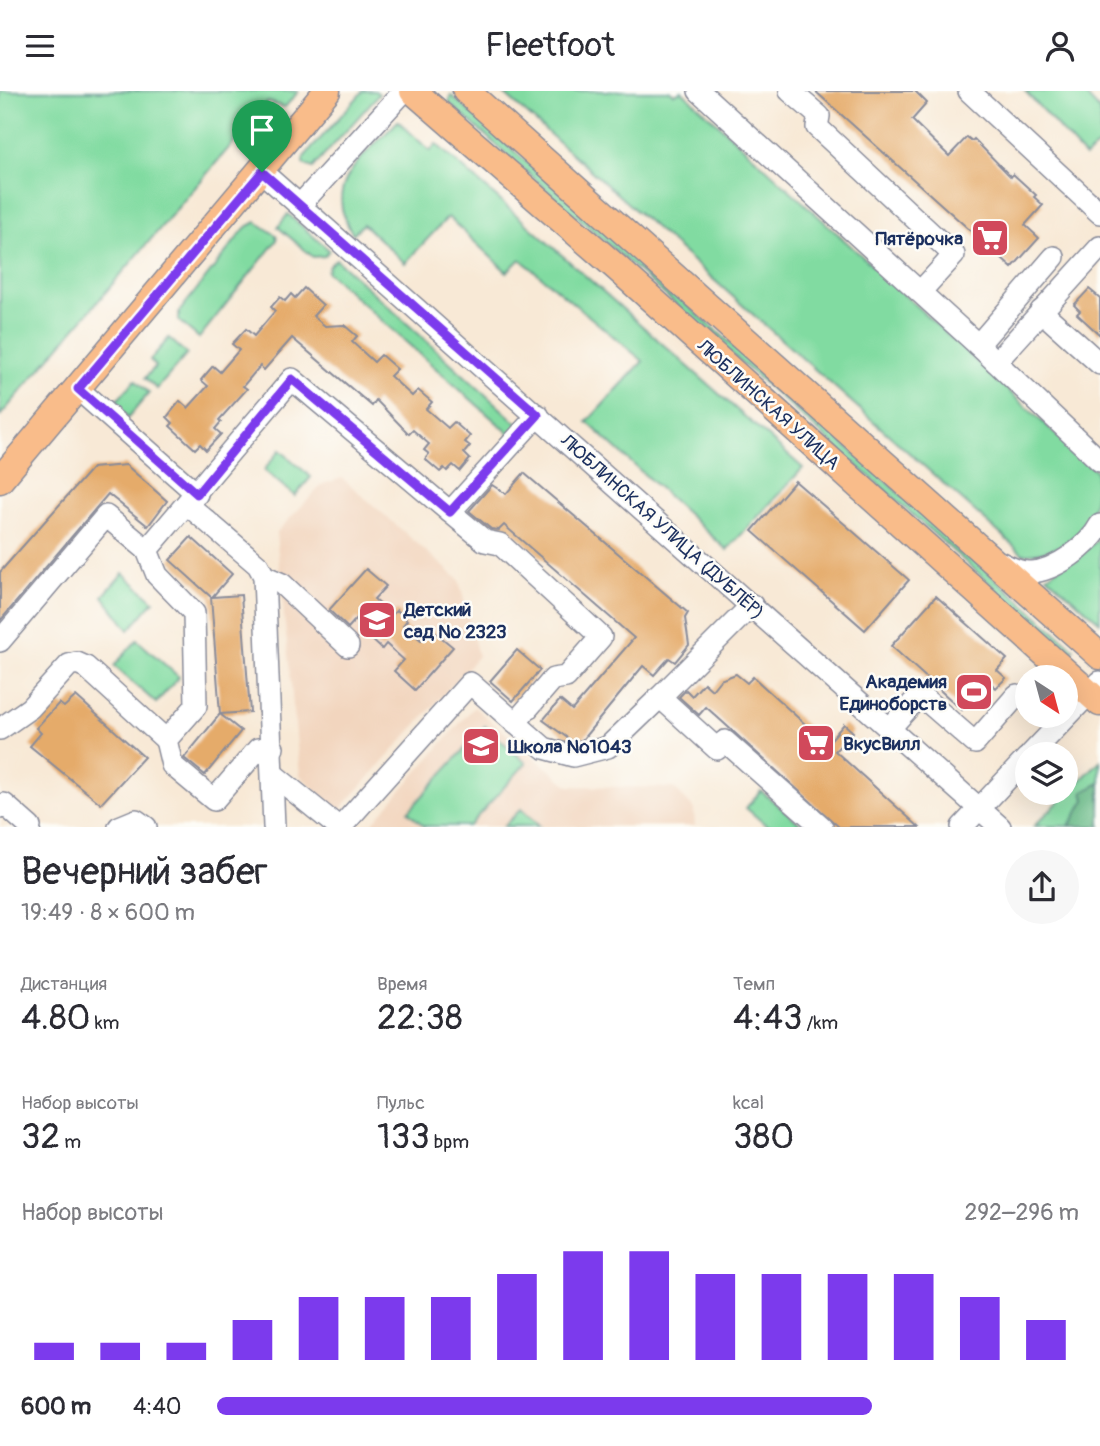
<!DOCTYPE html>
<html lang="ru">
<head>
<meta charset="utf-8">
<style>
  :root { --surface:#fff; --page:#f7f7f7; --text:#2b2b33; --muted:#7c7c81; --accent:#7c3aed }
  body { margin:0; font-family:Pangolin,sans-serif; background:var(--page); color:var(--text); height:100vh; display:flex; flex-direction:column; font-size:26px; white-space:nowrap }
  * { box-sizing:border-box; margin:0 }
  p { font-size:23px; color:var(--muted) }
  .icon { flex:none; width:38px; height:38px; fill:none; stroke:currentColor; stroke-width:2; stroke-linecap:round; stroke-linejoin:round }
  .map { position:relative; height:736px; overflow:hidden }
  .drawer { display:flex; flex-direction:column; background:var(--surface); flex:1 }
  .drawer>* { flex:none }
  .needle { width:46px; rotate:144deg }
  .buttons { position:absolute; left:1015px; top:574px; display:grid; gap:14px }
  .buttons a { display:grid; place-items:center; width:63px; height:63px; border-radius:50%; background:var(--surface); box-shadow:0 7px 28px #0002; font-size:35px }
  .pin { position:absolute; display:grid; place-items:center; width:60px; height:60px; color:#fff; margin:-72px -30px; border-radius:50% 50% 50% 0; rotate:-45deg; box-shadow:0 0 7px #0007 }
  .pin .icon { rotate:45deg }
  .round { display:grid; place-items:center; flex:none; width:74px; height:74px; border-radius:37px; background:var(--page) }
  .head { display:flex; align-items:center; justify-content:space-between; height:119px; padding:0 21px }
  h1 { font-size:38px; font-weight:600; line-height:52px }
  .metrics { display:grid; grid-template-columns:repeat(3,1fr); gap:10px; height:119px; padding:7px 21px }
  .metrics div { display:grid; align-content:center }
  .metrics b { font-size:35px; font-weight:600 }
  .metrics small { font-size:19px; font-weight:400 }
  .metrics p { font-size:19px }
  .chart { height:196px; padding:14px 21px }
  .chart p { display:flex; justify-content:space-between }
  .chart svg { width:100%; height:126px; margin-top:7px; stroke:var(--accent); stroke-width:6 }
  ul { padding:0 21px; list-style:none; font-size:23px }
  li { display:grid; grid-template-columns:112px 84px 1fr; align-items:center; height:52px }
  li i { height:18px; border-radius:9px; background:var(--accent) }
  header { display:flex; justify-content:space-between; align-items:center; height:91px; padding:0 21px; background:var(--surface); font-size:32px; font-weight:600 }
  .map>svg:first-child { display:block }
</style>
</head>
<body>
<header><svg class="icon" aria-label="menu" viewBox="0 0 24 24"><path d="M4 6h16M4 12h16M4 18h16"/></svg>Fleetfoot<svg class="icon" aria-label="person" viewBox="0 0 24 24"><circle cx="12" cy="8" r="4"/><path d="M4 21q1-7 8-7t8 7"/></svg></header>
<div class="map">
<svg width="1100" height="736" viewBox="0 0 1100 736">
  <rect width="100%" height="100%" fill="#fdfcf7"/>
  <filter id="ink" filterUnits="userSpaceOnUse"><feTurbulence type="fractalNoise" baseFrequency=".0143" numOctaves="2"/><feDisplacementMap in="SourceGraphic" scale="14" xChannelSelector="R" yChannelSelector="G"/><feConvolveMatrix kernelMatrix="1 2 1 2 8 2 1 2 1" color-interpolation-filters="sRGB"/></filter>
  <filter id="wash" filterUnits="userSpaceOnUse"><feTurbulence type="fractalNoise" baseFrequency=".00686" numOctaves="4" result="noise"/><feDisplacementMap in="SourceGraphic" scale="28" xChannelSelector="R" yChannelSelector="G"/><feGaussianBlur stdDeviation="1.57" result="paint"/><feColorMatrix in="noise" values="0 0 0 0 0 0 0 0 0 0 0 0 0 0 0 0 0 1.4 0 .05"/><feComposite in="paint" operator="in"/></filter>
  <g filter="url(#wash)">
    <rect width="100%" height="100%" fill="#f8e9d6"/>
    <g fill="#f2d5be">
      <path d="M342 387 459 489 478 565 338 721 300 684 276 442 323 393Z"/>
      <path d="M474 616 569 695 674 697 694 718 695 735 369 736Z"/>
    </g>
    <g fill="#81dba1" stroke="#4e8580" stroke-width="2">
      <path d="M0 0H299L285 16 268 11 0 325Z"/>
      <path d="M363 0H375L379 3 313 77 303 73 304 66Z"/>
      <path d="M501 0H670L674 3 682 0 1096 380C1100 431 1074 462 1023 463Z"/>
      <path d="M1025 0H1082L1100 20V53L1085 66Z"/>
      <path d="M451 4 1070 554 1074 558 1072 561 1058 553 449 12Z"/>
      <path d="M398 30 430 60 436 53 803 377 727 459 587 331 643 270 520 168 507 181 448 126 405 172 363 133 353 143C319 93 365 65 398 30Z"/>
      <path d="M288 123 329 159 325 165 313 166 278 136Z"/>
      <path d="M256 131 276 144 277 149 199 247 179 230V221L245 137Z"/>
      <path d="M336 168 519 334 511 344 327 181 329 174Z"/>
      <path d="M169 247 187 263 157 298 145 287 156 275 150 269Z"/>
      <path d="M135 289 149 302 128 327 113 314Z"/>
      <path d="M280 359 311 386 295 405 264 379Z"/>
      <path d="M1100 448V531L1047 485Z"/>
      <path d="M123 482 154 510 129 539 103 505Z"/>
      <path d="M137 549 179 586 156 612 114 575Z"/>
      <path d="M485 635 526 672 469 735H424L408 721Z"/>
      <path d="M1100 670V735H1034Z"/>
      <path d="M761 700 803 735H767L746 717Z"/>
      <path d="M521 718 539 735H504Z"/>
    </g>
    <path fill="#68bb87" stroke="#427572" stroke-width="2" d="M1100 692V735H1069L1085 709 1083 701Z"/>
    <g id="blocks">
      <g fill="#e5ab6a">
        <path d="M815 0H915L927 12 912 29 949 65 967 46 972 50 974 48 1011 86 1013 83 1036 104 1034 106 1043 114 1025 134 1039 147 1012 177Z"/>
        <path d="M304 197 323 214 313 225 325 235 344 234 357 245 352 251 374 271 381 264 397 278 390 285 412 305 418 299 432 311 426 318 448 337 454 331 470 345 465 351 470 355 464 362 470 368 460 380 453 374 447 380 444 377 440 381 425 368 429 363 424 359 429 353 413 339 409 343 376 309 372 315 292 247 264 279 260 275 243 295 247 298 219 329 221 331 215 338 221 343 206 359 200 353 195 358 170 335 173 332 167 326 180 310 188 317 208 295 201 289 213 275 220 281 239 259 232 253 246 238 254 245 275 220 271 216 280 206 285 210 291 203 295 207Z"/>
        <path d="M1089 198 1100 207V244L1077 223 1080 220 1074 214Z"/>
        <path d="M126 374 167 410 148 435 108 403 0 530V481L92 377Z"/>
        <path d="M524 382 688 522 685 527 689 554 675 571 669 567 654 584 643 575 582 649 573 651 543 629 560 609 572 619 634 547 504 434 499 439 491 438 469 420 492 394 506 403Z"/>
        <path d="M795 390 909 489 865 539 752 440Z"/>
        <path d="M191 446 232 483 212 506 241 504 250 621 220 623 211 506 170 469Z"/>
        <path d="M366 478 386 495 374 508 392 524 397 519 407 529 403 534 421 549 431 538 453 556 415 599 394 580 404 569 386 553 382 558 371 548 375 543 357 527 348 537 329 519Z"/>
        <path d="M936 505 1007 568 997 579 1006 587 996 597 988 590 962 619 891 555Z"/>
        <path d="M517 559 540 579 513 610 490 590Z"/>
        <path d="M736 583 747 592 753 586 827 653 844 633 853 641 835 660 919 736H839L706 616 699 624 679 606 686 599 692 605 704 592 712 599 720 589Z"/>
        <path d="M76 605 144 666 101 713 30 655 41 642 36 637 59 612 64 616Z"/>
        <path d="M220 623 241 640 205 684 184 667Z"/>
      </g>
    </g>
  </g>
  <g filter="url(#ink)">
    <use href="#blocks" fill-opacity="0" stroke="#8a8c9a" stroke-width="2"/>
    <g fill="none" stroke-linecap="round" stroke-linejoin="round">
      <defs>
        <g id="minor">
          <path d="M699 0 978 254 1100 370"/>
          <path d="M790 0 819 25 817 36 954 164 920 201"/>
          <path d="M969 0 1100 122"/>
          <path d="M262 81 1000 736"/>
          <path d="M301 113 404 0"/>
          <path d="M1041 220 1100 273"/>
          <path d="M978 254 1054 166"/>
          <path d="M996 271 1100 156"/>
          <path d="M78 298 197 403"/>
          <path d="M188 414 258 474 264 485 274 736"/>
          <path d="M450 421 485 450 500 453 601 546 566 586 553 588 515 632"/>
          <path d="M999 471C1010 476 1019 482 1031 481 1055 480 1089 455 1100 434"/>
          <path d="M264 485 282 493 348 555"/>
          <path d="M752 514 660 606 717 658 725 650 822 736"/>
          <path d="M0 550 106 425 147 459"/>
          <path d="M890 637 920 604 975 652 1017 604"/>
          <path d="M0 638 30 617 69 574 77 572 86 576 166 649"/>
          <path d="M273 657 258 658 214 709 172 674 166 649 196 615 194 522 157 484 147 459 292 288 450 421 538 324"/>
          <path d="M1031 663 1100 591"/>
          <path d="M274 684 338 736"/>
          <path d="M0 717 4 713 30 736"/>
          <path d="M119 736 136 729 146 736"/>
          <path d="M341 736 470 592 544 657 573 665 608 656 660 606"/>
          <path d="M962 736 1027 667"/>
        </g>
        <g id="major">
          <path d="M413 0 617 177 1100 612"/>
          <path d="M466 0 1100 565"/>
          <path d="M0 389 327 0"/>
        </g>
      </defs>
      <use href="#minor" stroke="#8a8c9a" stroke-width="24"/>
      <use href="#major" stroke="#8a8c9a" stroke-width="29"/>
      <use href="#minor" stroke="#fff" stroke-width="21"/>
      <use href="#major" stroke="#f9bc8a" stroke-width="26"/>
    </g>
  </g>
  <g fill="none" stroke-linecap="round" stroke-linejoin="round" filter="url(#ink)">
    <defs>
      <path id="route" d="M262 81 538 324 450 421 292 288 197 403 78 298Z"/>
    </defs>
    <use href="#route" stroke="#fff" stroke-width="14"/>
    <use href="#route" stroke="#7c3aed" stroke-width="9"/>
  </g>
  <defs>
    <symbol id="supermarket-square" viewBox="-11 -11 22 22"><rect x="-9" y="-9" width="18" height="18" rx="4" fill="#d1495b" stroke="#fdfcf7"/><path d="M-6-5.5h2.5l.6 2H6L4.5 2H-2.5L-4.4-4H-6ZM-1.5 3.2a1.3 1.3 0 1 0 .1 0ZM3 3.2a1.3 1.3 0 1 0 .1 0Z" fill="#fff"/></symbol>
    <symbol id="school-square" viewBox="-11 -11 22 22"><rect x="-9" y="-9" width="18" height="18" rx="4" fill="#d1495b" stroke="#fdfcf7"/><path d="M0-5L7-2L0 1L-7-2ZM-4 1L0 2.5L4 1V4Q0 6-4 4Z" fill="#fff"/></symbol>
    <symbol id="stadium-square" viewBox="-11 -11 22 22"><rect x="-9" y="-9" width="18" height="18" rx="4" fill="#d1495b" stroke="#fdfcf7"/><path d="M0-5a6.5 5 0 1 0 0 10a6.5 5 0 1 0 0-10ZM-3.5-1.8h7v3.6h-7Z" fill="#fff"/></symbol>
  </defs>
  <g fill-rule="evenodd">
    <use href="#supermarket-square" x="968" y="125" width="44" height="44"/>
    <use href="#school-square" x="355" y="507" width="44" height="44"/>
    <use href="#stadium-square" x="952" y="579" width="44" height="44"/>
    <use href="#supermarket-square" x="794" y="630" width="44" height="44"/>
    <use href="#school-square" x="459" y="633" width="44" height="44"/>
  </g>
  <g text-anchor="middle" stroke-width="5" stroke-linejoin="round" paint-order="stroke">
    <g font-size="19" font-weight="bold" fill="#1b2f5e" stroke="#fdfcf7" text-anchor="start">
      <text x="963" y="154" text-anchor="end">Пятёрочка</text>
      <text x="404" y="525">Детский<tspan x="404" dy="22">сад № 2323</tspan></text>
      <text x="947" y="597" text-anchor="end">Академия<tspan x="947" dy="22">Единоборств</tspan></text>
      <text x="843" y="659">ВкусВилл</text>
      <text x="508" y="662">Школа №1043</text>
    </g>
    <g font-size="19" fill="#1b2f5e" stroke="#fdfcf7">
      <text transform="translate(769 313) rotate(42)" y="7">ЛЮБЛИНСКАЯ УЛИЦА</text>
      <text transform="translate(663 435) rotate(42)" y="7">ЛЮБЛИНСКАЯ УЛИЦА (ДУБЛЁР)</text>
    </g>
  </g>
</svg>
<div class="buttons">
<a><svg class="needle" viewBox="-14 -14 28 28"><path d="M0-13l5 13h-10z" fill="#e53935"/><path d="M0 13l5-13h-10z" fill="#7c7c81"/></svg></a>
<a><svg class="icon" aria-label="layers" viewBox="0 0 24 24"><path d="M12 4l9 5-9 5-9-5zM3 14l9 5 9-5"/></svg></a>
</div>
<div class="pin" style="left:262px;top:81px;background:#1e9e55"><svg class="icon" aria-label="arrive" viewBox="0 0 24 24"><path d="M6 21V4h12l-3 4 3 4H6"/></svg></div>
</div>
<section class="drawer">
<div class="head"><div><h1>Вечерний забег</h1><p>19:49 · 8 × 600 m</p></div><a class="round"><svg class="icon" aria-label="share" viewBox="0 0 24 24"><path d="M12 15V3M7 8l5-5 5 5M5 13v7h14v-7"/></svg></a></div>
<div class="metrics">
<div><p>Дистанция</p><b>4.80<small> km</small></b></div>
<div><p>Время</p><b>22:38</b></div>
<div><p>Темп</p><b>4:43<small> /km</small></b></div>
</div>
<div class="metrics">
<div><p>Набор высоты</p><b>32<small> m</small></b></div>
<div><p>Пульс</p><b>133<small> bpm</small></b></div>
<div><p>kcal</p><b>380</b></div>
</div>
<div class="chart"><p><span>Набор высоты</span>292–296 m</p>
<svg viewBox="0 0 160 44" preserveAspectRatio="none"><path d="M5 44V38M15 44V38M25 44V38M35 44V30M45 44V22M55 44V22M65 44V22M75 44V14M85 44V6M95 44V6M105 44V14M115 44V14M125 44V14M135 44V14M145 44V22M155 44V30"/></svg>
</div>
<ul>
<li><b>600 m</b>4:40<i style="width:76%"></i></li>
</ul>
</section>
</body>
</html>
